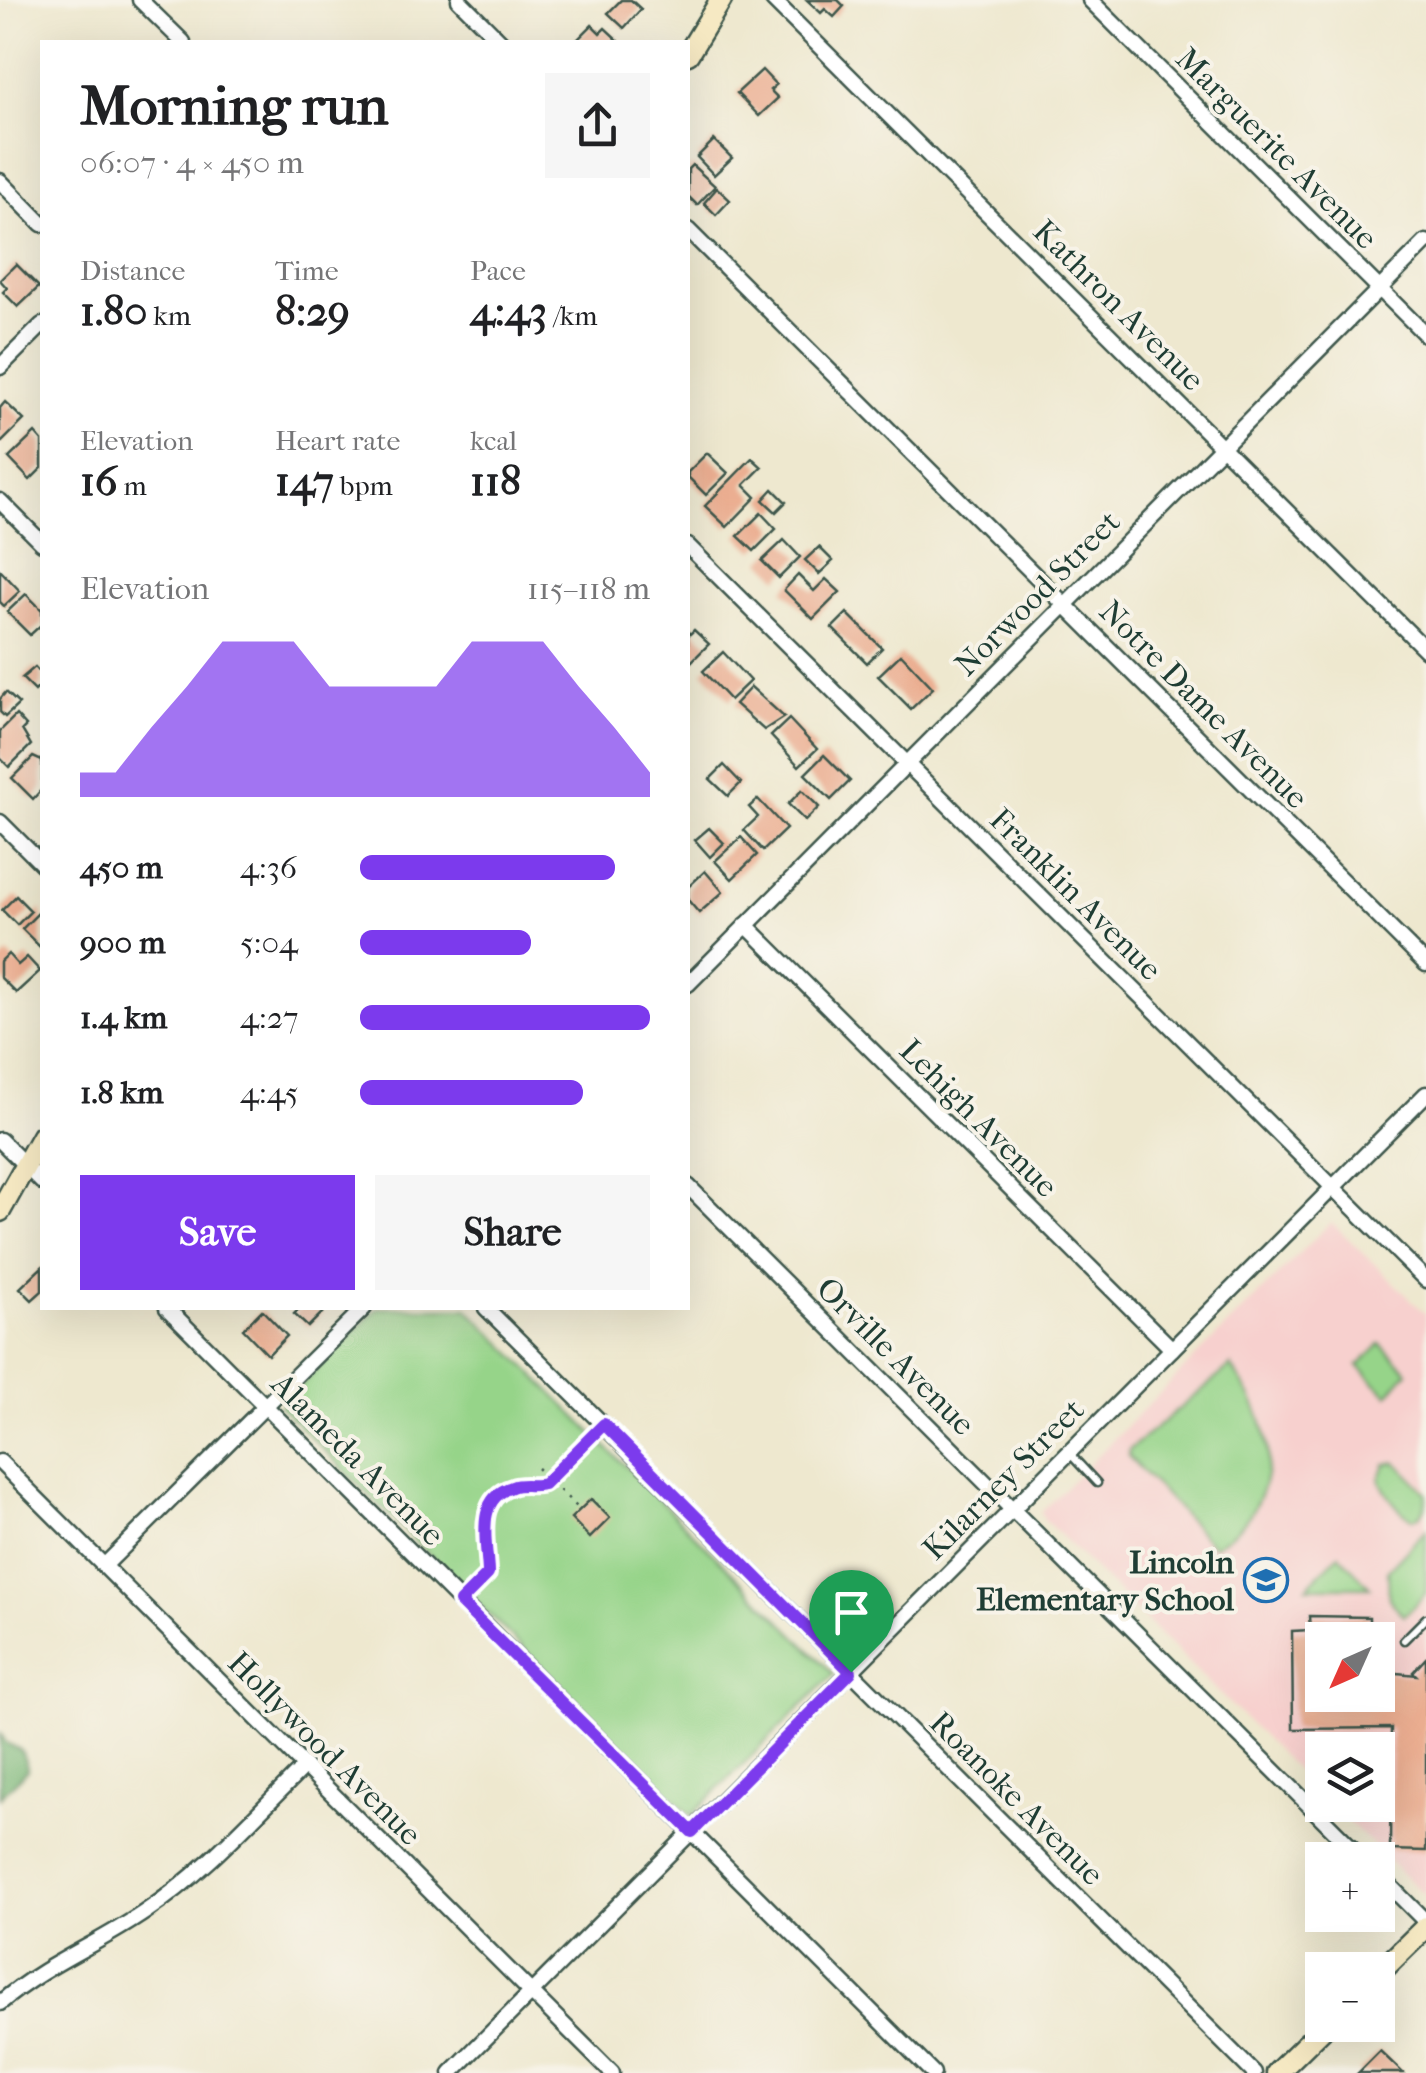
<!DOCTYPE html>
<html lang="en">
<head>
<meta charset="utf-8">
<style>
  :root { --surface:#fff; --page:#f6f6f6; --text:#202124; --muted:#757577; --accent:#7c3aed }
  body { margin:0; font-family:"IM FELL French Canon",serif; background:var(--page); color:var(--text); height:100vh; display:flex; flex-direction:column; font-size:38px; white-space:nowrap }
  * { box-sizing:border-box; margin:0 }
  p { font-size:32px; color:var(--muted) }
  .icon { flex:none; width:55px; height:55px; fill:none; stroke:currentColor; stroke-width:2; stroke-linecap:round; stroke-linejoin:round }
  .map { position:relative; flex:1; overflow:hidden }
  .details { position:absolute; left:40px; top:40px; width:650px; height:1270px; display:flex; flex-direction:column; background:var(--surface); border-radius:0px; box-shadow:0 10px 40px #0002 }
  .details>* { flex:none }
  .needle { width:65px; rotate:225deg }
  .controls { position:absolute; left:1305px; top:1622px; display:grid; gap:20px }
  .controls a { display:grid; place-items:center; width:90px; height:90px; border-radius:0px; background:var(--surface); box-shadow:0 10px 40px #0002; font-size:50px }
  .pin { position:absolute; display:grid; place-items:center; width:85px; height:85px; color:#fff; margin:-102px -42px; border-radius:50% 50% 50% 0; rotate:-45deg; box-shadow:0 0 10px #0007 }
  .pin .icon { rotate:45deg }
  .round { display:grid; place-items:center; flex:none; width:105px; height:105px; border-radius:0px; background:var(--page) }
  .summary { display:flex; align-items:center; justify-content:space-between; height:170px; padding:0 40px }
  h1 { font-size:55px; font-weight:800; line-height:75px }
  .stats { display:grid; grid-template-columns:repeat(3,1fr); gap:15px; height:170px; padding:10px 40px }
  .stats div { display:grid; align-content:center }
  .stats b { font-size:42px; font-weight:800 }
  .stats small { font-size:28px; font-weight:400 }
  .stats p { font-size:28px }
  .chart { height:280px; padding:20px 40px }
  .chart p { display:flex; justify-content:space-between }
  .chart svg { width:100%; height:180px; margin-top:10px; fill:var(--accent); opacity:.7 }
  .button { display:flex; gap:20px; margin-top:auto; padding:20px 40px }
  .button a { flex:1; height:115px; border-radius:0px; background:var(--accent); color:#fff; font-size:40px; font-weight:800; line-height:115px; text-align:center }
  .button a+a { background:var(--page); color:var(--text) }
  ul { padding:0 40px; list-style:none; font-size:32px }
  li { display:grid; grid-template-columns:160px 120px 1fr; align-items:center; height:75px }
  li i { height:25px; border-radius:12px; background:var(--accent) }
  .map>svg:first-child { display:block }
</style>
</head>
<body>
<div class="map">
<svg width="1426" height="2073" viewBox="0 0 1426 2073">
  <rect width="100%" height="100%" fill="#f7f3e8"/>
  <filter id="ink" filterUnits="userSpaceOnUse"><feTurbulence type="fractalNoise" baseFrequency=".01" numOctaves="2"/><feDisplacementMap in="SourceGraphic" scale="20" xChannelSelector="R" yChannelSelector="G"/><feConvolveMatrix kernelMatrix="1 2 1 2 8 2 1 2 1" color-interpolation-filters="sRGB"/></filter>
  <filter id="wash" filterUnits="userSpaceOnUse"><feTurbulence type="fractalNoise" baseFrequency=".0048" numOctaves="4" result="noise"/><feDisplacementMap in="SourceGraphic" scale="40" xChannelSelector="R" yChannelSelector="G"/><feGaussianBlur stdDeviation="2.25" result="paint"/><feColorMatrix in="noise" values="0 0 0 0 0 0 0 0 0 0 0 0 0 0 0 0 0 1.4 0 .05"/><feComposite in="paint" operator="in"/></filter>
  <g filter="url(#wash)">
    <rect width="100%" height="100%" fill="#eee8cf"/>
    <path fill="#f7d0ce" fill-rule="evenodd" d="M1331 1222 1426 1314V1897L1331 1805H1378V1750H1322V1796L1045 1520 1041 1512ZM1322 1640H1378V1695H1322Z"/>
    <g fill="#96d489" stroke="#5a885e" stroke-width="2.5">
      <path d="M378 1308H467L834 1674 691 1816 280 1406Z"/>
      <path d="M1380 1344 1408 1371 1388 1395 1358 1366Z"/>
      <path d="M1231 1366C1242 1383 1255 1400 1261 1420 1279 1470 1259 1523 1213 1546L1129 1457V1450Z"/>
      <path d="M1396 1462 1426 1493C1426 1505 1426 1513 1414 1519 1398 1512 1387 1495 1379 1479L1385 1464Z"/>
      <path d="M1426 1530V1593L1404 1616 1389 1599 1388 1570Z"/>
      <path d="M1339 1554 1370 1587H1307Z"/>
    </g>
    <path fill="#78b675" stroke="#4c7a54" stroke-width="2.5" d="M0 1732 6 1743 21 1750 28 1770 0 1797Z"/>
    <g id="blocks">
      <g fill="#ebae91" fill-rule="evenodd">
        <path d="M621 0H631L641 9 624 28 608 13Z"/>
        <path d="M807 0H838L844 6 834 17 825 9 821 13Z"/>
        <path d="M592 25 600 33 605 28 620 42H580L577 40Z"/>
        <path d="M762 70 776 85 770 90 778 98 759 116 737 93Z"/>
        <path d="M714 140 732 158 714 175 697 157Z"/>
        <path d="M692 165 715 186 697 205 688 196V169Z"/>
        <path d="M717 188 730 200 716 215 704 203Z"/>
        <path d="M16 264 39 287 18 307 3 292 7 288 0 280Z"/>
        <path d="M5 402 24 420 0 444V408Z"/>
        <path d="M35 433 42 441V468L30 480 9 458Z"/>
        <path d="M707 453 728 473 706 495 688 477V472Z"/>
        <path d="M752 458 762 467 744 485 756 497 727 527 705 506Z"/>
        <path d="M773 489 786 502 776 512 763 500Z"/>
        <path d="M761 513 776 529 754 551 738 536Z"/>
        <path d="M784 540 800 557 779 578 762 561Z"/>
        <path d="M819 547 833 561 819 574 805 560Z"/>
        <path d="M0 570 20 591 4 606 0 602Z"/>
        <path d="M798 575 814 591 826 579 840 592 813 619 784 590Z"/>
        <path d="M26 594 42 610V624L30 635 7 612Z"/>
        <path d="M847 613 882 648 867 663 832 628Z"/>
        <path d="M694 630 709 644 688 665V632L690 634Z"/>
        <path d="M723 652 750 681 730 700 703 671Z"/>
        <path d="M901 654 933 688 911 709 878 676Z"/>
        <path d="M35 667 42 675V684L35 691 22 678Z"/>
        <path d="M751 687 784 717 764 730 735 704Z"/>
        <path d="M6 692 19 704 5 717 0 712V699Z"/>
        <path d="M16 715 26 726 22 730 31 745 9 767 0 758V731Z"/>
        <path d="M789 719 817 749 799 766 771 736Z"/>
        <path d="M824 755 850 781 831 800 805 774Z"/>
        <path d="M33 757 42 761V789L33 799 12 778Z"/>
        <path d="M724 765 741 783 728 796 710 779Z"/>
        <path d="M802 790 819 807 805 821 788 804Z"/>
        <path d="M758 799 786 829 763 851 744 830 758 817 749 807Z"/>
        <path d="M709 828 724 843 710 857 695 840Z"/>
        <path d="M741 837 757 855 732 879 715 861Z"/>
        <path d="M705 871 723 892 699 913 688 900V887Z"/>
        <path d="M16 896 31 911 17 925 2 910Z"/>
        <path d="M42 909V949L22 929Z"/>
        <path d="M8 954 18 965 27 957 40 971 16 993 0 977V962Z"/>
        <path d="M42 1267V1291L32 1300 20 1288Z"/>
        <path d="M300 1308H318L323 1312 308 1327 294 1314Z"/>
        <path d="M262 1310 287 1336 268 1355 243 1329Z"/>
        <path d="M591 1499 610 1518 590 1538 571 1518Z"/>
        <path d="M1309 1616 1369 1617V1631L1386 1634 1388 1672 1416 1675 1413 1672 1426 1658V1851L1390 1850 1391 1728 1293 1729 1292 1631 1310 1630ZM1322 1640H1378V1695H1322Z"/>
        <path d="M1380 2051 1403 2073H1358Z"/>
      </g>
    </g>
  </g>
  <g filter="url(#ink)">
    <use href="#blocks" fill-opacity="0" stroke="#3e574b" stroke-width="2.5"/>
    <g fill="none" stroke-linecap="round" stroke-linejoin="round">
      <defs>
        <g id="lane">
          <path d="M1071 1455 1097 1483"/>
          <path d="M1404 1640 1426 1618"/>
        </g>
        <g id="street">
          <path d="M140 0 183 42"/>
          <path d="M459 0 501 42"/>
          <path d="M773 0 1426 650"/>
          <path d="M1090 0 1426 335"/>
          <path d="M0 181 42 224"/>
          <path d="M688 230 1426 964"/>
          <path d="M0 367 42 325"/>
          <path d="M0 501 42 543"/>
          <path d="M688 546 1426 1280"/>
          <path d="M0 822 42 864"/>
          <path d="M746 925 1172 1349"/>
          <path d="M688 984 1426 242"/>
          <path d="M0 1140 42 1182"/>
          <path d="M688 1186 1364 1860"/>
          <path d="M167 1308 933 2073"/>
          <path d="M486 1308 1254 2073"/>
          <path d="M0 1462 612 2073"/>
          <path d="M104 1566 364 1308"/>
          <path d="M1378 1874 1426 1922"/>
          <path d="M0 2003C44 1965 97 1945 145 1912 205 1872 254 1816 305 1766"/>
          <path d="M451 2073 1426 1094"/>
        </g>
        <g id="secondary">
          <path d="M688 54 721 0"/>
          <path d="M0 1211 42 1136"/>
          <path d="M1378 1974 1426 1927"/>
          <path d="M1277 2073 1326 2025"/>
        </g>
      </defs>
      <use href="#lane" stroke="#3e574b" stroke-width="11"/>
      <use href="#street" stroke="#3e574b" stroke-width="19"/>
      <use href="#secondary" stroke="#3e574b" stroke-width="25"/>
      <g stroke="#3e574b" stroke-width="2.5" stroke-dasharray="2.5 8" stroke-linecap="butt">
        <path d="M537 1468 580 1510"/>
        <path d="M472 1590 488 1573C488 1545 473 1499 512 1487 522 1483 533 1487 544 1484L592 1435"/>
      </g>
      <use href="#lane" stroke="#fff" stroke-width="6"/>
      <use href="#street" stroke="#fff" stroke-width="14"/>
      <use href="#secondary" stroke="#f6e9c3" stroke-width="20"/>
    </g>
  </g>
  <g fill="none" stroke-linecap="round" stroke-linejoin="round" filter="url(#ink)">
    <defs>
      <path id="route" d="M604 1424 851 1672 692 1832 460 1602 488 1574C488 1545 473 1499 512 1487 522 1483 533 1487 544 1484Z"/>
    </defs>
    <use href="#route" stroke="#fff" stroke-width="20"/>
    <use href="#route" stroke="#7c3aed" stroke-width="12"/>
  </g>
  <defs>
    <symbol id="school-ring" viewBox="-11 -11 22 22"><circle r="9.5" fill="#f7f3e8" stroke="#1f6fb2" stroke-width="1.5"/><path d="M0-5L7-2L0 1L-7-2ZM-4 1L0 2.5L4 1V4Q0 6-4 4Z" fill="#1f6fb2"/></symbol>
  </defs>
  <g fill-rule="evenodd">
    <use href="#school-ring" x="1241" y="1555" width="50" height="50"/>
  </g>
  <g text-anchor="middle" stroke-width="8" stroke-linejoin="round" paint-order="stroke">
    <g font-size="32" fill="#1f3d34" stroke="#f7f3e8">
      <text transform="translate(1277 148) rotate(45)" y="11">Marguerite Avenue</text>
      <text transform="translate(1119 305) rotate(45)" y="11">Kathron Avenue</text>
      <text transform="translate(1037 593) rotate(-45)" y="11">Norwood Street</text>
      <text transform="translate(1204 704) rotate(45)" y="11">Notre Dame Avenue</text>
      <text transform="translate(1076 894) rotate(45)" y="11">Franklin Avenue</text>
      <text transform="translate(979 1118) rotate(45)" y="11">Lehigh Avenue</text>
      <text transform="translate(896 1356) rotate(45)" y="11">Orville Avenue</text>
      <text transform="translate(358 1459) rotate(45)" y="11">Alameda Avenue</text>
      <text transform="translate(1003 1479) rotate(-45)" y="11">Kilarney Street</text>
      <text transform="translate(325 1748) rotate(45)" y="11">Hollywood Avenue</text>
      <text transform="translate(1017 1798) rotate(45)" y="11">Roanoke Avenue</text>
    </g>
    <g font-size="32" font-weight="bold" fill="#1f3d34" stroke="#f7f3e8" text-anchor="end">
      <text x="1234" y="1573">Lincoln<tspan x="1234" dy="37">Elementary School</tspan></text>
    </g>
  </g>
</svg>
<div class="controls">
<a><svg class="needle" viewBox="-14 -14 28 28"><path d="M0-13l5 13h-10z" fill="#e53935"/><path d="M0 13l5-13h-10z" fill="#757577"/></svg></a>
<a><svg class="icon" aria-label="layers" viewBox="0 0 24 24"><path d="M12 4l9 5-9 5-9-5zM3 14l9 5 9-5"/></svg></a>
<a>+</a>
<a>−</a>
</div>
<div class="pin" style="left:851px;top:1672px;background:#1e9e55"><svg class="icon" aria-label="arrive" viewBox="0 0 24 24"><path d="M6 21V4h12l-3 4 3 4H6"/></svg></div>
<section class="details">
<div class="summary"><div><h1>Morning run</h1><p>06:07 · 4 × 450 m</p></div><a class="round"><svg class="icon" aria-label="share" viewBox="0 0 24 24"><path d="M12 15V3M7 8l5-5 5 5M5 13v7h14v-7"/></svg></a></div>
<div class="stats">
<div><p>Distance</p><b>1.80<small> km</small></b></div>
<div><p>Time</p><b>8:29</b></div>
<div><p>Pace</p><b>4:43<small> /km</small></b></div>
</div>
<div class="stats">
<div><p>Elevation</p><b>16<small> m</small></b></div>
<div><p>Heart rate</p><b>147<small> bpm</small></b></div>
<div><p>kcal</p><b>118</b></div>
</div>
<div class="chart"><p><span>Elevation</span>115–118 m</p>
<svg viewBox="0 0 160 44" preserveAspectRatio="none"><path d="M0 44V38L10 38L20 27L30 17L40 6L50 6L60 6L70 17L80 17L90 17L100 17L110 6L120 6L130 6L140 17L150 27L160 38V44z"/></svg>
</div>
<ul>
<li><b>450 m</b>4:36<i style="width:88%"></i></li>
<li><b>900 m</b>5:04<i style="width:59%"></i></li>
<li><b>1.4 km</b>4:27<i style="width:100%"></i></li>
<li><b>1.8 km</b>4:45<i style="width:77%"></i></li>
</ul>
<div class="button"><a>Save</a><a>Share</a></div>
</section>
</div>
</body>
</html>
